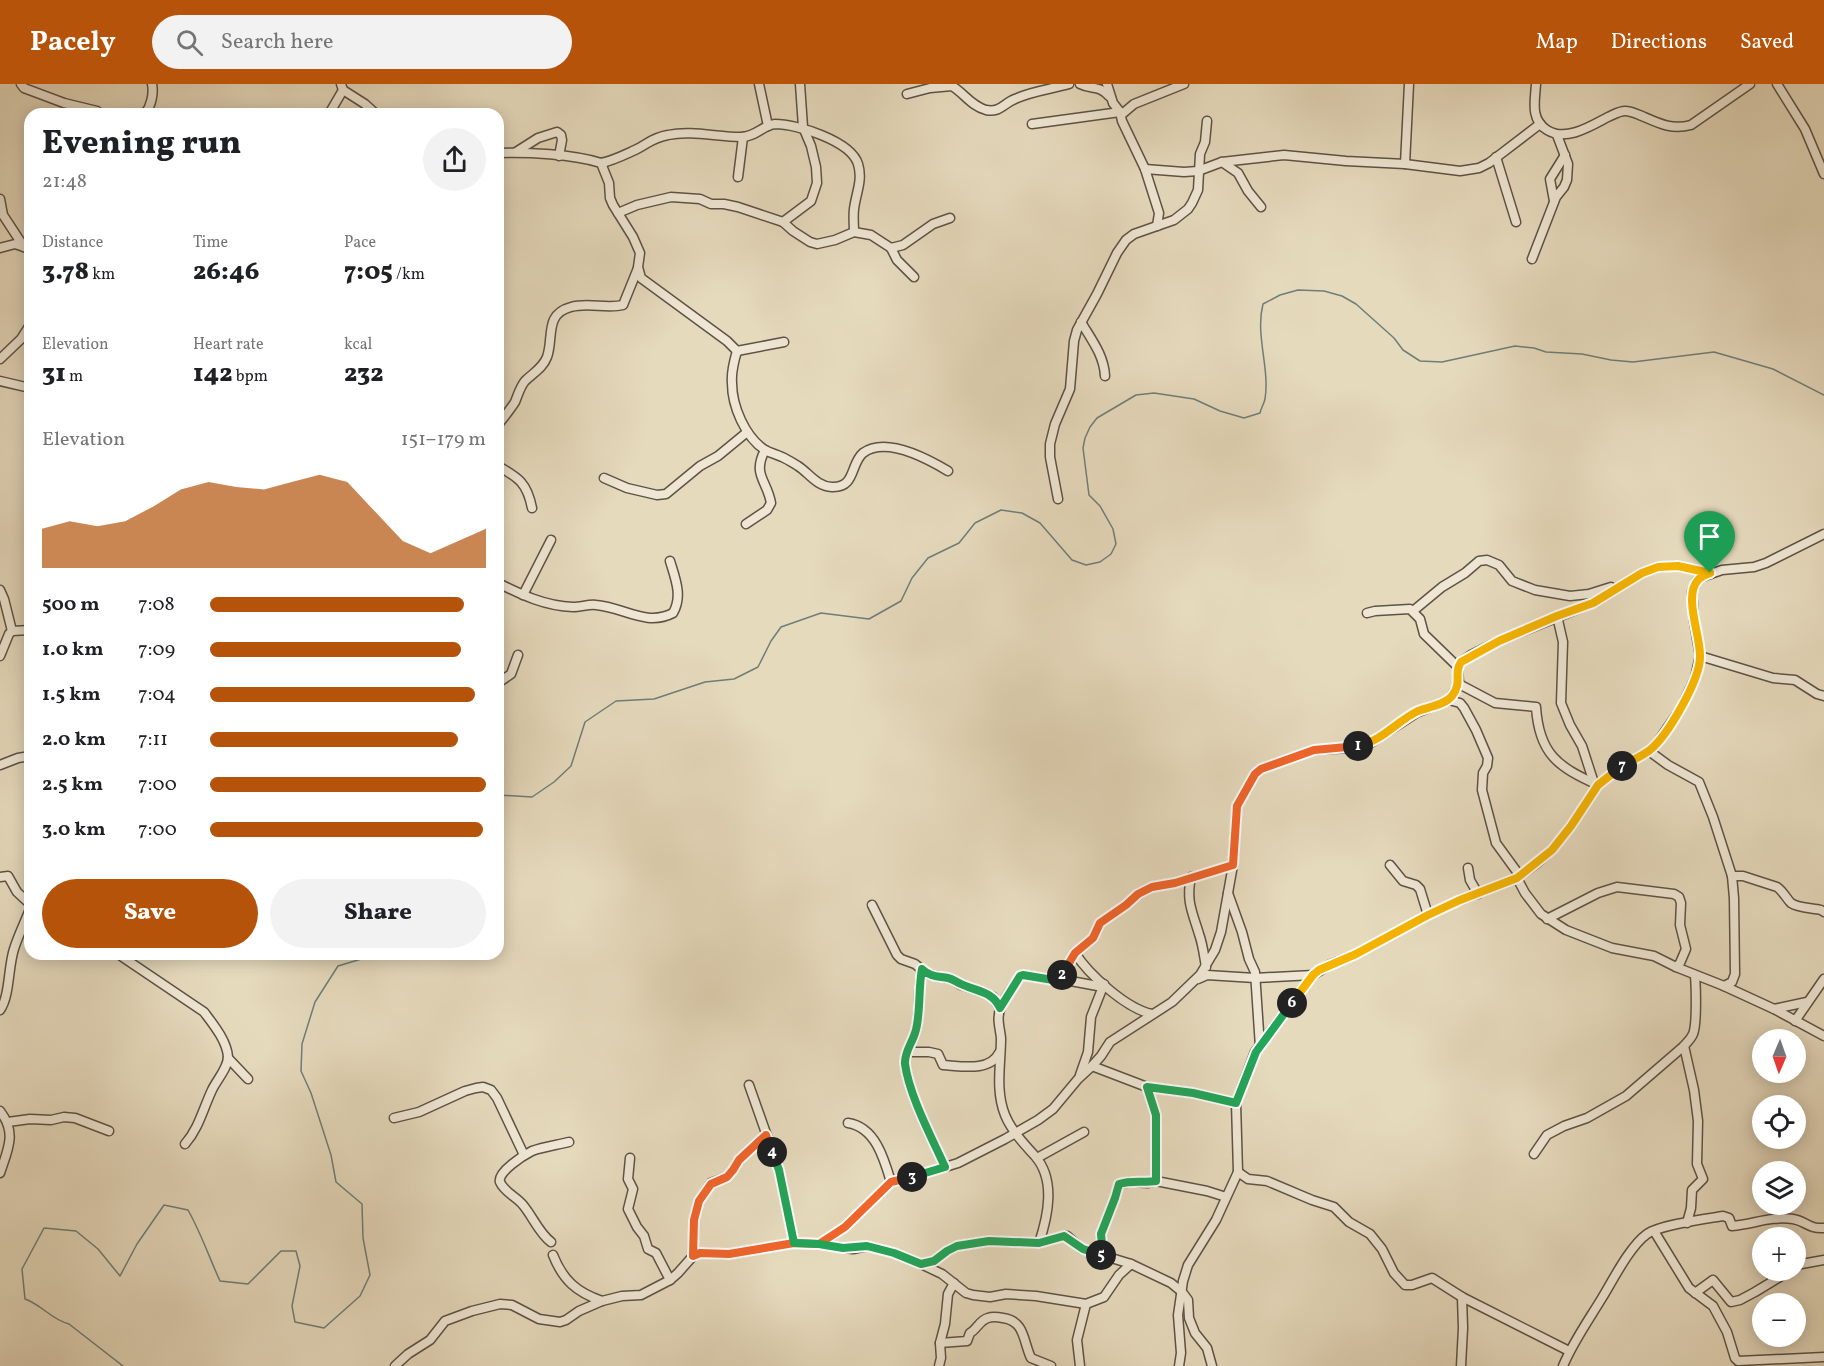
<!DOCTYPE html>
<html lang="en">
<head>
<meta charset="utf-8">
<style>
  :root { --surface:#fff; --page:#f2f2f2; --text:#202124; --muted:#757577; --accent:#b45309 }
  body { margin:0; font-family:Vollkorn,serif; background:var(--page); color:var(--text); height:100vh; display:flex; flex-direction:column; font-size:22px; white-space:nowrap }
  * { box-sizing:border-box; margin:0 }
  p { font-size:20px; color:var(--muted) }
  .icon { flex:none; width:33px; height:33px; fill:none; stroke:currentColor; stroke-width:2; stroke-linecap:round; stroke-linejoin:round }
  .map { position:relative; flex:1; overflow:hidden }
  .drawer { position:absolute; left:24px; top:24px; width:480px; height:852px; display:flex; flex-direction:column; background:var(--surface); border-radius:18px; box-shadow:0 3px 15px #0003 }
  .drawer>* { flex:none }
  .needle { width:39px; rotate:182deg }
  .tools { position:absolute; left:1752px; top:945px; display:grid; gap:12px }
  .tools a { display:grid; place-items:center; width:54px; height:54px; border-radius:50%; background:var(--surface); box-shadow:0 3px 15px #0003; font-size:30px }
  .pin { position:absolute; display:grid; place-items:center; width:51px; height:51px; color:#fff; margin:-62px -26px; border-radius:50% 50% 50% 0; rotate:-45deg; box-shadow:0 0 6px #0007 }
  .pin .icon { rotate:45deg }
  .km { position:absolute; width:30px; height:30px; margin:-15px; border-radius:50%; background:#222; color:#fff; font-size:16px; line-height:30px; text-align:center }
  .round { display:grid; place-items:center; flex:none; width:63px; height:63px; border-radius:32px; background:var(--page) }
  .headline { display:flex; align-items:center; justify-content:space-between; height:102px; padding:0 18px }
  h1 { font-size:33px; font-weight:800; line-height:45px }
  .metrics { display:grid; grid-template-columns:repeat(3,1fr); gap:9px; height:102px; padding:6px 18px }
  .metrics div { display:grid; align-content:center }
  .metrics b { font-size:26px; font-weight:800 }
  .metrics small { font-size:16px; font-weight:400 }
  .metrics p { font-size:16px }
  .chart { height:168px; padding:12px 18px }
  .chart p { display:flex; justify-content:space-between }
  .chart svg { width:100%; height:108px; margin-top:6px; fill:var(--accent); opacity:.7 }
  .cta { display:flex; gap:12px; margin-top:auto; padding:12px 18px }
  .cta a { flex:1; height:69px; border-radius:36px; background:var(--accent); color:#fff; font-size:24px; font-weight:800; line-height:69px; text-align:center }
  .cta a+a { background:var(--page); color:var(--text) }
  ul { padding:0 18px; list-style:none; font-size:20px }
  li { display:grid; grid-template-columns:96px 72px 1fr; align-items:center; height:45px }
  li i { height:15px; border-radius:8px; background:var(--accent) }
  header { display:flex; align-items:center; gap:36px; box-sizing:border-box; height:84px; padding:0 30px; background:var(--accent); color:#fff }
  header strong { font-size:28px }
  nav { display:flex; gap:33px; margin-inline-start:auto; font-size:21px }
  .search { width:420px; height:54px; background:var(--page); display:flex; align-items:center; gap:15px; box-sizing:border-box; padding:0 21px; border-radius:33px; color:var(--muted); font-size:22px }
  .map>svg:first-child { display:block }
</style>
</head>
<body>
<header>
<strong>Pacely</strong>
<div class="search"><svg class="icon" aria-label="search" viewBox="0 0 24 24"><circle cx="10" cy="10" r="6"/><path d="M15 15l6 6"/></svg>Search here</div>
<nav><a>Map</a><a>Directions</a><a>Saved</a></nav>
</header>
<div class="map">
<svg width="1824" height="1282" viewBox="0 0 1824 1282">
  <rect width="100%" height="100%" fill="#e6dabd"/>
  <filter id="stains"><feTurbulence type="fractalNoise" baseFrequency=".00333" numOctaves="4"/><feColorMatrix values="0 0 0 0 .2 0 0 0 0 .09 0 0 0 0 .02 0 0 0 .5 -.17"/></filter>
  <radialGradient id="worn" r=".72"><stop offset=".6" stop-color="#630" stop-opacity="0"/><stop offset="1" stop-color="#630" stop-opacity=".3"/></radialGradient>
  <g fill="none" stroke-linecap="round" stroke-linejoin="round">
    <g stroke="#6e7e79" stroke-width="1.5">
      <path d="M498 711 532 713 554 698 571 682 585 638 616 617 654 615 705 598 734 595 758 583 771 557 781 543 821 529 869 535 901 517 912 494 928 474 959 459 975 439 1001 426 1022 429 1040 439 1072 476 1086 481 1100 478 1111 470 1116 460 1113 445 1100 422 1089 411 1083 364 1085 354 1090 343 1097 334 1136 311 1154 309 1194 315 1220 327 1244 334 1260 329C1261 324 1264 320 1265 315 1270 284 1255 251 1263 220L1280 211 1298 206 1324 207 1342 212 1356 220 1394 254 1403 266 1420 277 1442 278 1515 262 1534 264 1546 268 1582 270 1611 276 1633 278 1714 268 1773 285 1824 311"/>
      <path d="M123 1282 69 1240C52 1236 42 1221 25 1215L22 1185 44 1144 76 1147 98 1165 120 1192 137 1160 164 1121 188 1126C201 1149 209 1173 220 1197L248 1200 281 1167H296L300 1182 292 1222 295 1238 324 1244 360 1212 370 1191 363 1154 362 1120 336 1098 331 1071 311 1009 301 987 302 960 315 918 338 882 378 870"/>
    </g>
    <defs>
      <g id="minor">
        <path d="M21 0 24 4 64 19 97 27 99 30"/>
        <path d="M759 0 768 42"/>
        <path d="M1080 0C1092 6 1099 1 1109 12"/>
        <path d="M1107 0 1113 19 1120 28 1122 37 1145 85 1159 129 1157 142"/>
        <path d="M1536 0C1535 17 1530 35 1547 46 1566 58 1591 42 1608 33 1613 31 1619 27 1625 27 1631 27 1637 30 1642 32 1660 40 1672 46 1691 41L1750 0"/>
        <path d="M1777 0 1805 45 1824 90"/>
        <path d="M343 6 365 20 376 30"/>
        <path d="M907 10 930 4 952 2C964 9 971 22 986 26 1000 29 1004 19 1015 15 1032 7 1052 5 1069 0"/>
        <path d="M145 30C151 22 154 10 152 0"/>
        <path d="M329 30 343 6 341 0"/>
        <path d="M1121 31 1134 20 1184 0"/>
        <path d="M1032 40 1120 28"/>
        <path d="M516 68 538 54 557 48 561 51 562 56 559 72"/>
        <path d="M498 69C527 68 573 70 601 79L609 99 610 114 613 121 633 153 640 169 638 183 641 194 727 257 737 267"/>
        <path d="M1496 73 1516 138"/>
        <path d="M1222 78 1238 89 1248 107 1261 123"/>
        <path d="M601 79C612 77 624 71 635 66 648 60 651 54 668 51 691 46 717 53 741 53 756 53 763 41 775 40 797 40 851 57 858 80 863 96 856 109 854 125 853 133 854 140 854 148"/>
        <path d="M1405 80 1409 0"/>
        <path d="M1145 85 1184 88 1198 87 1222 78 1284 71 1346 77 1405 80 1460 87 1479 84 1489 79 1540 40"/>
        <path d="M738 93 743 53"/>
        <path d="M0 115 3 131 24 163"/>
        <path d="M1554 117 1550 95 1565 71"/>
        <path d="M618 129 637 121 671 113 700 115 711 120H724L738 123 783 138 793 147 810 158 817 160 835 156 854 148 871 151 891 164 903 161 933 140 950 134"/>
        <path d="M783 138 811 117 817 99 816 83 811 62 803 43 800 0"/>
        <path d="M0 164 15 160 30 165"/>
        <path d="M891 164 897 176 914 193"/>
        <path d="M1532 175 1556 113 1564 103 1567 96 1568 80 1557 51"/>
        <path d="M1081 238C1091 255 1104 271 1105 292"/>
        <path d="M737 267C734 277 731 288 732 299 732 322 745 353 765 366 770 369 776 370 782 373 787 375 793 379 798 382 809 389 816 402 832 403 856 404 850 380 863 369 886 352 928 375 948 387"/>
        <path d="M737 267 784 258"/>
        <path d="M0 275 21 255 30 241"/>
        <path d="M0 297 30 304"/>
        <path d="M498 341C504 333 510 326 515 318 518 311 520 303 525 297 533 289 543 284 547 273 554 254 544 230 571 223 588 218 606 225 623 221L638 184"/>
        <path d="M498 382C519 394 527 399 532 424"/>
        <path d="M604 394 627 404 657 411 666 410 700 382 718 372 746 349"/>
        <path d="M1058 415 1050 373V360L1055 340 1070 305 1074 257 1077 246 1097 210 1117 169 1126 156 1134 150 1174 136 1188 125 1192 119 1198 106 1200 70 1205 58 1207 37"/>
        <path d="M746 440 767 426 771 419C767 396 752 391 765 366"/>
        <path d="M498 499C522 511 545 522 573 523 581 523 589 520 596 521 623 523 646 543 673 529 683 512 675 494 670 477"/>
        <path d="M0 506 4 515 12 547"/>
        <path d="M523 511 551 456"/>
        <path d="M1413 527 1442 503 1465 489 1479 477 1487 476 1499 481 1512 497 1535 506 1570 512 1589 510 1611 503"/>
        <path d="M1367 529 1375 527 1410 525 1420 535 1424 550 1458 583"/>
        <path d="M1557 532 1563 558 1561 619 1570 641 1582 662 1594 699"/>
        <path d="M0 572 9 550 12 547 30 546"/>
        <path d="M1700 572 1773 594 1795 596 1817 610 1824 612"/>
        <path d="M498 599 511 590 518 571"/>
        <path d="M1459 600 1495 619 1536 623C1539 670 1558 683 1598 701"/>
        <path d="M1449 616 1460 619 1464 624 1476 646 1488 674 1487 682 1483 689 1482 706 1496 759 1520 792"/>
        <path d="M1649 667 1668 681 1699 698 1713 733 1732 792 1734 814 1735 890 1732 898 1724 902"/>
        <path d="M0 681 18 674 30 672"/>
        <path d="M1390 781 1403 797 1416 801 1420 805 1428 831"/>
        <path d="M1468 784 1470 796 1478 810"/>
        <path d="M1732 792H1743L1777 803C1783 807 1786 814 1791 819 1798 824 1812 824 1821 826L1824 828"/>
        <path d="M0 793 8 792 17 808 30 820"/>
        <path d="M1191 793C1186 817 1192 827 1199 850 1203 861 1204 872 1206 883"/>
        <path d="M1517 794 1525 809 1541 830 1566 846 1612 864 1654 872 1676 883 1724 902 1774 925 1824 952"/>
        <path d="M1228 809 1242 848 1249 875 1255 888 1260 963"/>
        <path d="M872 821 897 871 901 875 915 880 927 890 951 895 961 901 983 908 993 913 1000 924"/>
        <path d="M1547 835 1598 809 1617 803 1674 810 1679 813 1681 819 1680 841 1686 865 1680 879 1676 883"/>
        <path d="M1075 869C1089 891 1127 925 1152 930"/>
        <path d="M118 870 204 928C213 940 227 957 228 973 228 984 216 997 212 1006 203 1025 199 1044 185 1060"/>
        <path d="M922 885C917 905 921 932 915 950 912 959 904 969 905 980 909 1012 932 1054 945 1083"/>
        <path d="M1060 895 1075 869 1093 854 1100 839 1126 821 1138 810 1152 803 1175 799 1233 781"/>
        <path d="M1198 895 1207 891 1255 894 1313 891"/>
        <path d="M1774 925 1807 918"/>
        <path d="M0 926C10 912 8 883 14 865 18 852 25 838 30 825"/>
        <path d="M1795 937 1824 895"/>
        <path d="M1684 962 1694 1006 1698 1037 1697 1080 1703 1095 1692 1106 1691 1124 1687 1139"/>
        <path d="M907 968H929L938 970 943 981C961 982 990 988 999 969"/>
        <path d="M228 974 248 995"/>
        <path d="M1092 982 1147 1003 1193 1009 1236 1019"/>
        <path d="M1080 991 1088 968 1091 933 1104 900"/>
        <path d="M749 1001 779 1086 794 1159"/>
        <path d="M1147 1003 1156 1031V1097"/>
        <path d="M0 1027C17 1049 8 1065 0 1089"/>
        <path d="M394 1034 419 1028 465 1007 476 1004 483 1003 491 1006 497 1014 524 1071"/>
        <path d="M8 1038 30 1035 51 1036 64 1033 75 1034 109 1047"/>
        <path d="M848 1039C875 1043 884 1074 891 1098"/>
        <path d="M1534 1070 1547 1051 1564 1042 1587 1034 1626 1012 1684 962C1687 958 1691 955 1693 950 1697 941 1696 904 1695 892"/>
        <path d="M630 1074 628 1095 633 1105 628 1125 637 1143 644 1152 648 1165 656 1169 670 1196"/>
        <path d="M1037 1074 1084 1048"/>
        <path d="M1238 1088 1248 1095 1267 1097 1312 1116 1334 1123 1349 1138 1370 1150 1382 1165 1394 1189 1405 1201H1412L1432 1194 1462 1213 1569 1267"/>
        <path d="M1654 1147 1689 1204 1713 1222 1727 1248 1735 1274 1738 1277 1824 1273"/>
        <path d="M551 1158C539 1149 533 1133 523 1121 517 1113 504 1108 500 1098 497 1088 524 1071 532 1067 543 1063 557 1061 569 1058"/>
        <path d="M1039 1159C1048 1132 1056 1096 1035 1072 1024 1060 1011 1046 1005 1031 995 1006 1001 980 1001 954 1000 944 996 933 1001 923 1005 912 1014 902 1020 892L1023 891 1053 896 1060 895 1103 903"/>
        <path d="M820 1160 844 1164 853 1165 867 1162 894 1169 921 1180 934 1177 947 1167 957 1162 989 1157 1039 1159 1064 1152H1067L1082 1165 1131 1180 1171 1199 1182 1208 1188 1216 1189 1234 1195 1249 1207 1264 1212 1282"/>
        <path d="M553 1171C563 1196 576 1208 602 1217"/>
        <path d="M1103 1171 1101 1150 1115 1114 1119 1100 1131 1098 1148 1099 1156 1097 1207 1107 1226 1113"/>
        <path d="M693 1172 694 1136 699 1117 711 1099 727 1093 733 1086 739 1076 766 1051"/>
        <path d="M921 1180 942 1190 966 1209 973 1211 990 1213 1006 1210 1036 1212 1086 1220"/>
        <path d="M1796 1181 1824 1176"/>
        <path d="M1695 1209 1713 1196 1731 1218 1740 1216 1755 1208 1783 1191 1788 1186"/>
        <path d="M940 1259 967 1257 970 1249C977 1245 980 1236 988 1234 993 1232 998 1233 1003 1234 1025 1237 1023 1257 1031 1274L1051 1282"/>
        <path d="M395 1282 408 1270 430 1256 445 1237 472 1227 500 1220 512 1221 539 1235 560 1238 566 1236 579 1227 602 1217 622 1212 641 1211 670 1196 678 1189 693 1172 700 1169 729 1170 794 1159 820 1160 845 1143 891 1098 913 1093 958 1079 1005 1055 1038 1036 1053 1025 1078 995 1092 982 1101 972 1110 958 1172 918 1200 891 1215 866 1221 848 1233 781 1237 722 1255 690 1261 685 1314 666 1349 664 1369 660 1418 628 1449 616 1459 600 1458 583 1461 578 1471 571 1499 557 1593 519 1642 489 1658 483 1678 482 1710 489"/>
        <path d="M939 1282 941 1274 940 1259 945 1240 948 1210 954 1199"/>
        <path d="M1080 1282 1077 1256 1086 1220 1104 1213 1119 1191 1131 1180"/>
        <path d="M1179 1282 1181 1269 1178 1231 1183 1197 1188 1181 1216 1136 1238 1088 1236 1019 1255 968 1313 891 1331 880 1356 870 1428 831 1460 816 1517 794 1537 779 1552 766 1571 742 1598 701 1622 682 1649 667 1657 659 1681 624 1695 594 1700 572 1694 537 1692 508 1696 498 1699 494 1722 486 1754 483 1766 479 1824 450"/>
        <path d="M1461 1282 1463 1244 1462 1213"/>
        <path d="M1563 1282C1573 1258 1588 1237 1602 1214 1613 1196 1630 1162 1647 1150 1660 1141 1705 1135 1723 1132L1729 1134 1732 1142C1755 1140 1769 1132 1793 1135 1806 1137 1808 1145 1824 1144"/>
      </g>
    </defs>
    <use href="#minor" stroke="#5f5246" stroke-width="11"/>
    <use href="#minor" stroke="#efe7d4" stroke-width="8"/>
  </g>
  <g fill="none" stroke-linecap="round" stroke-linejoin="round">
    <defs>
      <path id="split-1" d="M1358 662C1382 657 1397 637 1418 627 1428 623 1445 621 1452 612 1463 598 1453 589 1461 578L1499 557 1557 532 1593 519 1642 489 1658 483 1678 482 1710 489"/>
      <path id="split-2" d="M1062 891 1075 869 1093 854 1100 839 1126 821 1138 810 1152 803 1175 799 1233 781 1237 722 1255 690 1261 685 1314 666 1358 662"/>
      <path id="split-3" d="M912 1093 945 1083C932 1054 909 1011 905 980 904 969 912 959 915 949 921 932 918 905 922 885 930 893 938 892 948 894 953 895 956 898 961 900 975 907 993 907 1000 924L1020 892 1023 891 1053 896 1060 895 1062 891"/>
      <path id="split-4" d="M772 1068 766 1051 739 1076 733 1086 727 1093 711 1100 699 1117 694 1136 693 1172 700 1169 729 1170 794 1159 819 1160 845 1143 891 1098 912 1093"/>
      <path id="split-5" d="M772 1068 779 1086 794 1159 819 1160 843 1164 867 1162 894 1169 921 1180 934 1177 947 1167 957 1162 989 1157 1039 1159 1064 1152 1083 1165 1101 1171"/>
      <path id="split-6" d="M1101 1171H1103L1101 1150 1115 1114 1119 1100C1131 1096 1144 1099 1156 1097V1031L1147 1003 1193 1009 1236 1019 1256 968 1292 919"/>
      <path id="split-7" d="M1292 919 1313 891 1319 886 1356 870 1428 831 1460 816 1517 794 1552 766 1571 742 1598 701 1622 682"/>
      <path id="split-8" d="M1622 682C1631 677 1642 672 1650 666 1668 651 1700 596 1700 573 1701 553 1683 512 1698 496 1701 492 1706 491 1710 489"/>
    </defs>
    <use href="#split-1" stroke="#fff" stroke-width="12"/>
    <use href="#split-2" stroke="#fff" stroke-width="12"/>
    <use href="#split-3" stroke="#fff" stroke-width="12"/>
    <use href="#split-4" stroke="#fff" stroke-width="12"/>
    <use href="#split-5" stroke="#fff" stroke-width="12"/>
    <use href="#split-6" stroke="#fff" stroke-width="12"/>
    <use href="#split-7" stroke="#fff" stroke-width="12"/>
    <use href="#split-8" stroke="#fff" stroke-width="12"/>
    <use href="#split-1" stroke="#f5b400" stroke-width="8"/>
    <use href="#split-2" stroke="#f0652b" stroke-width="8"/>
    <use href="#split-3" stroke="#22a559" stroke-width="8"/>
    <use href="#split-4" stroke="#f0652b" stroke-width="8"/>
    <use href="#split-5" stroke="#22a559" stroke-width="8"/>
    <use href="#split-6" stroke="#22a559" stroke-width="8"/>
    <use href="#split-7" stroke="#f5b400" stroke-width="8"/>
    <use href="#split-8" stroke="#f5b400" stroke-width="8"/>
  </g>
  <rect width="100%" height="100%" filter="url(#stains)"/>
  <rect width="100%" height="100%" fill="url(#worn)"/>
</svg>
<div class="tools">
<a><svg class="needle" viewBox="-14 -14 28 28"><path d="M0-13l5 13h-10z" fill="#e53935"/><path d="M0 13l5-13h-10z" fill="#757577"/></svg></a>
<a><svg class="icon" aria-label="locate" viewBox="0 0 24 24"><circle cx="12" cy="12" r="6"/><path d="M12 2v4M12 18v4M2 12h4M18 12h4"/></svg></a>
<a><svg class="icon" aria-label="layers" viewBox="0 0 24 24"><path d="M12 4l9 5-9 5-9-5zM3 14l9 5 9-5"/></svg></a>
<a>+</a>
<a>−</a>
</div>
<div class="pin" style="left:1710px;top:489px;background:#1e9e55"><svg class="icon" aria-label="arrive" viewBox="0 0 24 24"><path d="M6 21V4h12l-3 4 3 4H6"/></svg></div>
<b class="km" style="left:1358px;top:662px">1</b>
<b class="km" style="left:1062px;top:891px">2</b>
<b class="km" style="left:912px;top:1093px">3</b>
<b class="km" style="left:772px;top:1068px">4</b>
<b class="km" style="left:1101px;top:1171px">5</b>
<b class="km" style="left:1292px;top:919px">6</b>
<b class="km" style="left:1622px;top:682px">7</b>
<section class="drawer">
<div class="headline"><div><h1>Evening run</h1><p>21:48</p></div><a class="round"><svg class="icon" aria-label="share" viewBox="0 0 24 24"><path d="M12 15V3M7 8l5-5 5 5M5 13v7h14v-7"/></svg></a></div>
<div class="metrics">
<div><p>Distance</p><b>3.78<small> km</small></b></div>
<div><p>Time</p><b>26:46</b></div>
<div><p>Pace</p><b>7:05<small> /km</small></b></div>
</div>
<div class="metrics">
<div><p>Elevation</p><b>31<small> m</small></b></div>
<div><p>Heart rate</p><b>142<small> bpm</small></b></div>
<div><p>kcal</p><b>232</b></div>
</div>
<div class="chart"><p><span>Elevation</span>151–179 m</p>
<svg viewBox="0 0 160 44" preserveAspectRatio="none"><path d="M0 44V28L10 25L20 27L30 25L40 19L50 12L60 9L70 11L80 12L90 9L100 6L110 9L120 21L130 33L140 38L150 33L160 28V44z"/></svg>
</div>
<ul>
<li><b>500 m</b>7:08<i style="width:92%"></i></li>
<li><b>1.0 km</b>7:09<i style="width:91%"></i></li>
<li><b>1.5 km</b>7:04<i style="width:96%"></i></li>
<li><b>2.0 km</b>7:11<i style="width:90%"></i></li>
<li><b>2.5 km</b>7:00<i style="width:100%"></i></li>
<li><b>3.0 km</b>7:00<i style="width:99%"></i></li>
</ul>
<div class="cta"><a>Save</a><a>Share</a></div>
</section>
</div>
</body>
</html>
